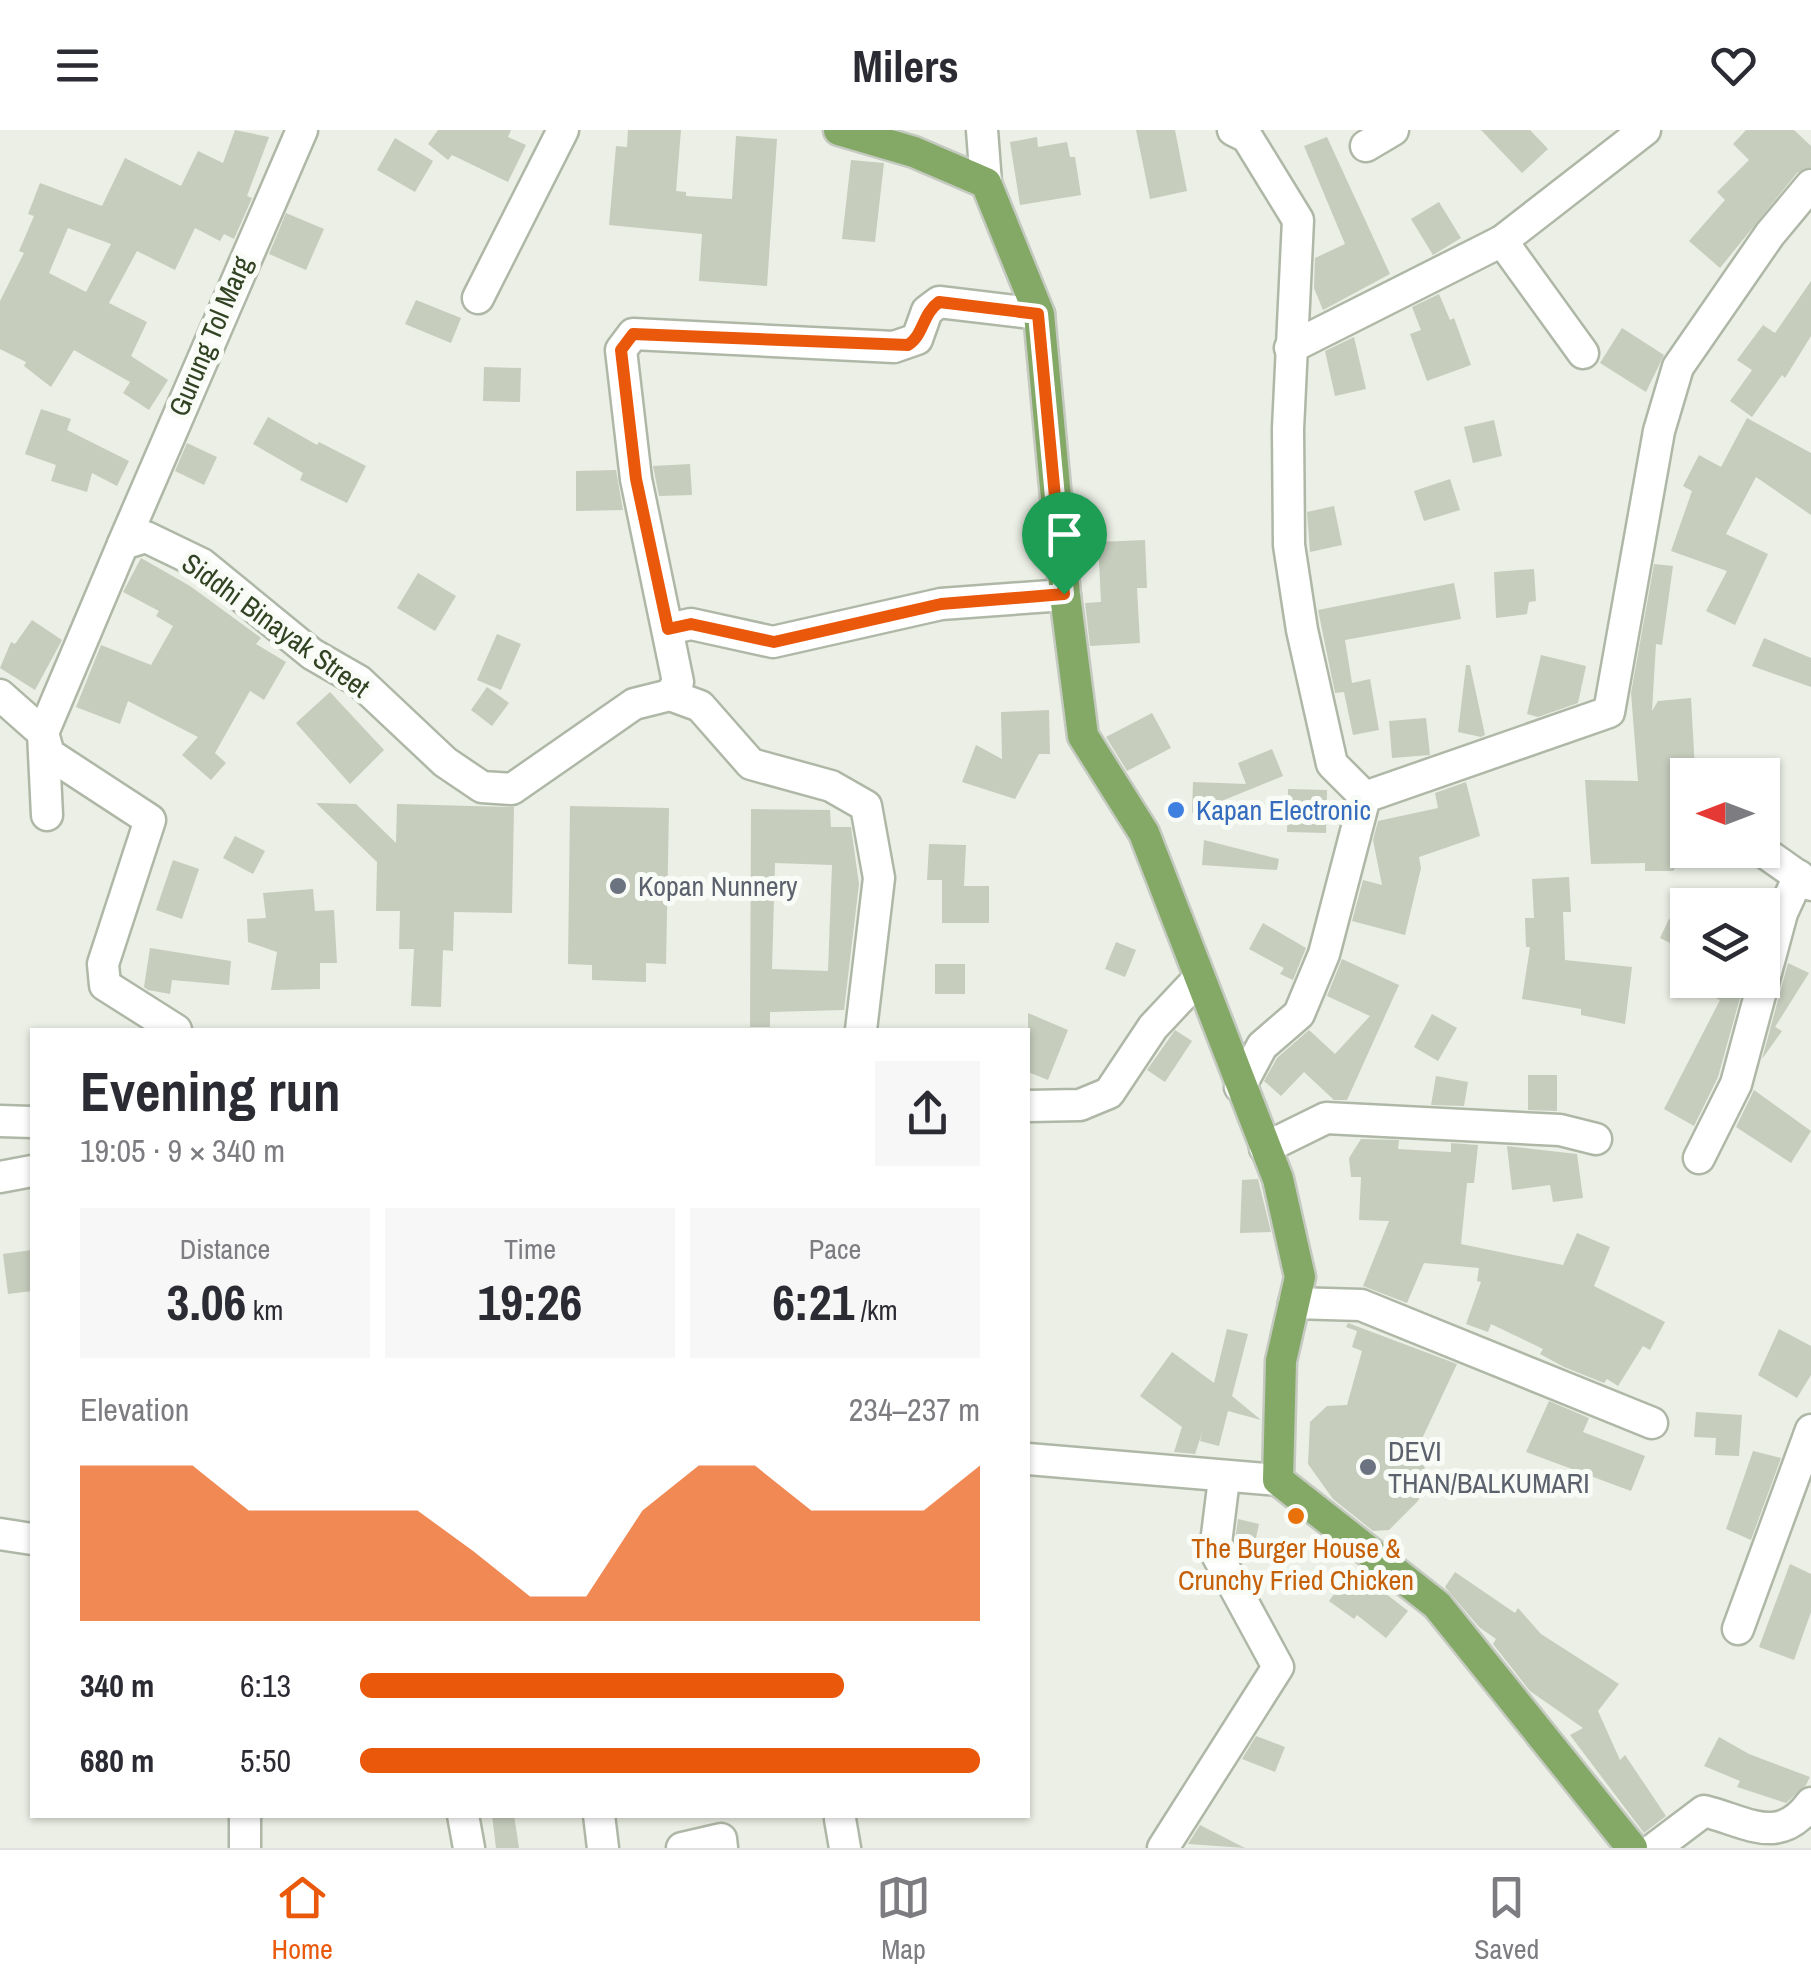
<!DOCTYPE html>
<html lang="en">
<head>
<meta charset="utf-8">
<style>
  :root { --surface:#fff; --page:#f7f7f7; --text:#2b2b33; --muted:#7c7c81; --line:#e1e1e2; --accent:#ea580c }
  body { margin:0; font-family:"Archivo Narrow",sans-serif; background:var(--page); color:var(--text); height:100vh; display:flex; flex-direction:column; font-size:38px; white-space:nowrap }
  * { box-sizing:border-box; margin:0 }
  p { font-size:32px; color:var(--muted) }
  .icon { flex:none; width:55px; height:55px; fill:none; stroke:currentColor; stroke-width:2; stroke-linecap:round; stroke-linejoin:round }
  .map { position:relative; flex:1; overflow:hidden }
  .details { position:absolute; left:30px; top:898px; width:1000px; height:790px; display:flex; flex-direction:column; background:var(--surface); border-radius:0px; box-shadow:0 2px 8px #0004 }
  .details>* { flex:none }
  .needle { width:65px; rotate:270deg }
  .buttons { position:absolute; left:1670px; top:628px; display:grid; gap:20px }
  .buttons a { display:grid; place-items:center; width:110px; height:110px; border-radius:0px; background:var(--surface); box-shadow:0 2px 8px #0004; font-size:50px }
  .pin { position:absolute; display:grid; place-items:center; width:85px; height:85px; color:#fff; margin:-102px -42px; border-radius:50% 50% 50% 0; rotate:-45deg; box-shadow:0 0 10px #0007 }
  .pin .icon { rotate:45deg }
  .round { display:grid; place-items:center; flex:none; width:105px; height:105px; border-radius:0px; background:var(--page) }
  .headline { display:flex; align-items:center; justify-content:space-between; height:170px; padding:0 50px }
  h1 { font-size:55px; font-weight:800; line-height:75px }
  .metrics { display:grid; grid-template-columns:repeat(3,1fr); gap:15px; height:170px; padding:10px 50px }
  .metrics div { display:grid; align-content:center; border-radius:0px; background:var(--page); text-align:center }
  .metrics b { font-size:50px; font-weight:800 }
  .metrics small { font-size:28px; font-weight:400 }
  .metrics p { font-size:28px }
  .chart { height:280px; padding:20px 50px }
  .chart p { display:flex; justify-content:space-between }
  .chart svg { width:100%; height:180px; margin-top:10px; fill:var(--accent); opacity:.7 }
  ul { padding:0 50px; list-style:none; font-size:32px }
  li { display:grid; grid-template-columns:160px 120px 1fr; align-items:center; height:75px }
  li i { height:25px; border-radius:12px; background:var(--accent) }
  header { display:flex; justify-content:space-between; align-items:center; height:130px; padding:0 50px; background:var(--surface); font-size:45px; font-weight:800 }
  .tab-bar { display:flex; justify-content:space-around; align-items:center; height:140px; border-top:2px solid var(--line); background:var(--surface); font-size:28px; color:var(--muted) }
  .tab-bar a { display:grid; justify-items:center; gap:5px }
  .tab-bar .active { color:var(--accent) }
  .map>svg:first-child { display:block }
</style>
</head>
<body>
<header><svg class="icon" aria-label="menu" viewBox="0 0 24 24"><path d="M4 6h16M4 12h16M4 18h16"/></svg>Milers<svg class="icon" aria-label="heart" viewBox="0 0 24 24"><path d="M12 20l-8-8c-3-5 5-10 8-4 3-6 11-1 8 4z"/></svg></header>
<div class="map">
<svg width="1811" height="1718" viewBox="0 0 1811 1718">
  <rect width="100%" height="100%" fill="#ebefe5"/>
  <g fill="#c6cdbd" fill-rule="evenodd">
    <path d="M235 0 269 7 247 66 252 68 234 109 224 104 220 111 195 98 175 140 137 121 109 173 147 192 131 226 168 250 149 280 123 263 130 252 74 220 51 257 24 236 26 232 0 219V171L24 123 19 121 34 86 28 84 40 53 102 76 125 28 181 56 198 21 223 33ZM68 98 111 114 86 162 49 143Z"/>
    <path d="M438 0H511L508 7 526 15 508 52 452 25 448 30 428 14Z"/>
    <path d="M628 0H681L676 61 686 62V66L732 69 736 6 777 9 767 156 699 151 702 104 609 95 616 16 627 17Z"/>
    <path d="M1136 0H1175L1187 61 1150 69Z"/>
    <path d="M1481 0H1530L1548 19 1522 43Z"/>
    <path d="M1746 0H1794L1811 16V37L1797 43 1720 138 1689 111 1725 70 1717 62 1749 30 1733 14Z"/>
    <path d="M1037 7 1038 17 1067 12 1070 27H1075L1081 65 1020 75 1010 12Z"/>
    <path d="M1327 7 1390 144 1323 180 1314 158 1315 128 1345 114 1304 16Z"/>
    <path d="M395 8 433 31 415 62 377 40Z"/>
    <path d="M851 30 884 33 875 112 842 109Z"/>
    <path d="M1439 72 1461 108 1433 125 1411 89Z"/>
    <path d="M286 83 324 99 306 140 269 124Z"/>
    <path d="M1811 151V206L1785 248 1782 245 1752 287 1730 271 1752 240 1737 230 1763 195 1775 203Z"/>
    <path d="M1439 164 1450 190 1454 188 1471 235 1427 251 1410 204 1421 200 1412 177Z"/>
    <path d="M416 170 461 188 451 213 405 194Z"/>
    <path d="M1622 198 1664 225 1646 262 1600 233Z"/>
    <path d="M1354 207 1366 259 1335 266 1325 221Z"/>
    <path d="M484 237 521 238 520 272 483 271Z"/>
    <path d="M41 279 71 289 67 300 129 331 117 356 92 343 87 362 51 351 56 335 25 324Z"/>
    <path d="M268 287 317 315 319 312 366 336 347 373 300 350 303 343 253 314Z"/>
    <path d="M1747 288 1811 323V385L1756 347 1726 404 1768 424 1735 495 1706 481 1727 441 1671 421 1692 361 1683 356 1699 325 1721 337Z"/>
    <path d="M1494 290 1502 326 1473 333 1464 297Z"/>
    <path d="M187 313 217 327 204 355 175 341Z"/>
    <path d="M690 334 692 365 659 366 653 336Z"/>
    <path d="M616 340 623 380 576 381V341Z"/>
    <path d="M1450 349 1460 380 1424 391 1414 361Z"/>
    <path d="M1334 376 1342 415 1310 422 1307 382Z"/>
    <path d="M1145 410 1147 458H1137L1140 513 1090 516 1085 473 1101 472 1098 412Z"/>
    <path d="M141 428 190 456 261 508 256 514 286 532 264 570 250 561 215 623 226 633 211 650 182 625 198 607 128 571 120 594 76 577 101 515 151 535 173 496 156 486 159 481 123 462Z"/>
    <path d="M1654 434 1673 436 1662 515 1656 514 1652 581 1658 571 1691 568 1695 640H1688V720L1673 741H1645V733L1591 734 1585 650 1638 651 1631 563Z"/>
    <path d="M1534 439 1536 471 1529 472 1527 484 1496 488 1494 442Z"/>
    <path d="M418 443 456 466 435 501 397 478Z"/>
    <path d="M1454 453 1461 489 1345 510 1352 553 1370 549 1379 600 1353 605 1344 562 1335 563 1318 480Z"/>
    <path d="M32 490 62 510 35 560 0 538 11 512 15 514Z"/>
    <path d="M497 504 521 514 501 560 477 550Z"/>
    <path d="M1764 508 1811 528V557L1752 536Z"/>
    <path d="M1541 525 1586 536 1578 573 1538 587 1527 584Z"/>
    <path d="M1466 535H1470L1485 605 1481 607 1458 602Z"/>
    <path d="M487 557 509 573 492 596 471 580Z"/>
    <path d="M330 562 384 620 350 654 296 593Z"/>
    <path d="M1049 580 1050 624H1039L1015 669 962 652 976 615 1002 629 1001 582Z"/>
    <path d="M1152 583 1171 618 1127 641 1106 607Z"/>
    <path d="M1426 588 1430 625 1392 628 1389 591Z"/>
    <path d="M1272 619 1283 646 1192 683 1193 652 1246 654 1238 633Z"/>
    <path d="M1466 652 1480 706 1419 727 1421 738 1405 805 1352 791 1363 750 1382 755 1373 710 1378 691 1438 678 1435 663Z"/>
    <path d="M1288 659 1327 660 1326 703 1287 702Z"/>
    <path d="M316 673 356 674 396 713 397 674 514 677 512 783 454 782 453 821 443 820 441 877 411 876 414 819H399L400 781H376L377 732Z"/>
    <path d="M570 676 669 678 666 834 646 833V852L592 850V835L568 834Z"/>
    <path d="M751 679 830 680 831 697H851L859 754 844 880 770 882V897H750ZM775 733 832 735 828 841 772 839Z"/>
    <path d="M235 706 265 721 253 744 223 728Z"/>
    <path d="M1204 710 1279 729 1277 740 1202 735Z"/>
    <path d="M929 714 966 715 964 756H989V793H942V750H927Z"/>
    <path d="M173 730 199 739 182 789 156 780Z"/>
    <path d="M1569 747 1571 782H1563L1565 830 1632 837 1625 894 1581 885V879L1522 869 1530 817H1526L1525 788H1534L1532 749Z"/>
    <path d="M313 759 315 781 334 780 337 833H320V859L271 860 277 822 248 812 247 789 266 788 263 763Z"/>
    <path d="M1669 789 1688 799V822L1660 808Z"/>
    <path d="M1263 793 1306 818 1293 850 1280 844 1284 838 1249 819Z"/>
    <path d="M1116 812 1136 820 1125 847 1105 839Z"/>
    <path d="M150 818 231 831 229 855 172 850 170 864 148 860 144 857Z"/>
    <path d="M1342 829 1399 855 1347 970H1334L1304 942 1281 966 1264 951 1277 928 1309 900 1335 924 1370 886 1327 866Z"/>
    <path d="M1788 833 1809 843 1775 897 1782 901 1762 929Z"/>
    <rect x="935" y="834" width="30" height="30"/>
    <path d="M1674 850H1745L1718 947 1694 996 1664 979 1720 870Z"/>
    <path d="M1028 883 1068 900 1048 950 1028 942Z"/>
    <path d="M1432 884 1457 898 1438 931 1414 917Z"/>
    <path d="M1175 900 1192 911 1165 952 1147 940Z"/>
    <path d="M1528 945H1557V981L1528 980Z"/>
    <path d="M1436 946 1468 952 1464 976 1431 975Z"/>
    <path d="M1754 960 1811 1001 1791 1033 1736 997Z"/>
    <path d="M1361 1009 1399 1010 1398 1019 1451 1022V1013L1478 1015 1474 1053H1467L1461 1114 1563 1135 1577 1103 1610 1117 1594 1156 1665 1192 1650 1220 1643 1216 1618 1256 1607 1249 1604 1253 1564 1237 1540 1224 1543 1219 1491 1194 1488 1202 1466 1194 1481 1152 1477 1151 1479 1138 1424 1133 1407 1173 1363 1156 1389 1091 1359 1090 1361 1047H1351L1349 1028Z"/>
    <path d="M1507 1016 1577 1024 1583 1068 1553 1072 1550 1055 1512 1060Z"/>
    <path d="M1258 1049 1271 1102 1240 1103 1242 1050Z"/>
    <path d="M32 1120V1161L8 1164 3 1124Z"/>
    <path d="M1348 1193 1457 1234 1420 1313 1427 1351 1418 1371 1389 1400 1373 1401 1333 1369 1308 1334 1310 1292 1327 1276 1347 1275 1362 1221 1352 1217 1357 1201 1346 1197Z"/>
    <path d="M1227 1199 1248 1204 1232 1266 1261 1290 1228 1281 1219 1316 1200 1311 1203 1300 1195 1324 1174 1322 1182 1297 1140 1266 1172 1222 1214 1253Z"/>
    <path d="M1779 1199 1811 1216V1245L1797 1268 1758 1245Z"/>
    <path d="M1549 1271 1589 1288 1583 1302 1645 1326 1631 1361 1526 1322Z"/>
    <path d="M1696 1282 1742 1285 1739 1326 1715 1325 1716 1308 1694 1307Z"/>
    <path d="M1753 1321 1781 1328 1751 1410 1726 1399Z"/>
    <path d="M1238 1389 1259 1394 1253 1422 1234 1417Z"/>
    <path d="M1790 1434 1811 1444V1482L1794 1530 1759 1517Z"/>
    <path d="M1353 1438 1408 1481 1386 1508 1357 1485 1354 1489 1329 1471Z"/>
    <path d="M1455 1442 1515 1483 1518 1478 1541 1504 1619 1554 1598 1581 1620 1630 1625 1625 1666 1686 1644 1703 1570 1605 1583 1598 1530 1561 1493 1514 1496 1509 1479 1497 1445 1457Z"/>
    <path d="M1256 1606 1285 1617 1275 1642 1242 1629Z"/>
    <path d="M1719 1607 1749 1624 1810 1647 1806 1655 1786 1673 1737 1657 1740 1651 1704 1636Z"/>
    <path d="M492 1685H514L519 1718H496Z"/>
    <path d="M1200 1695 1245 1718 1188 1714Z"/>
  </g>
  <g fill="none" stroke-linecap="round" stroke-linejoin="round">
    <defs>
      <g id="minor">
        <path d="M982 0 986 53"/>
        <path d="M1233 0 1247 7 1298 90 1288 299 1289 415 1302 500 1332 634 1365 667"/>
        <path d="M1366 16 1393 0"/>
        <path d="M1502 111 1583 223"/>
        <path d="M478 168 563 0"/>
        <path d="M1290 218 1502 111 1645 0"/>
        <path d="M123 414 302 0"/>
        <path d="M668 499 691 494 773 512 941 474 1065 465"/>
        <path d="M0 565 43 603 47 685"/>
        <path d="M670 565 700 576 751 634 831 656 866 676 879 748 861 900"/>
        <path d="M1761 720 1811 755"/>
        <path d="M176 900 105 855 103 834 150 690 49 624 43 603 123 414 146 407 202 434 312 524 359 551 445 632 482 657 512 659 634 574 670 565 678 552 636 349 621 220 633 204 894 217 917 209 927 181 939 172 1039 184"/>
        <path d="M1240 957 1262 916 1299 884 1324 824 1365 667 1609 582 1659 301 1678 237 1770 104 1811 55"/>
        <path d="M1028 976 1080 975 1109 963 1153 897 1199 848"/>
        <path d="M0 991 32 992"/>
        <path d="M1265 1018 1326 988 1560 1000 1596 1009"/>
        <path d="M1699 1028 1736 954 1782 783 1799 746"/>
        <path d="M0 1047 32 1041"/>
        <path d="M1294 1173 1361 1175 1652 1293"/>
        <path d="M1028 1329 1278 1350"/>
        <path d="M0 1404 32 1409"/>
        <path d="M1738 1499 1811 1300"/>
        <path d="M245 1685V1718"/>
        <path d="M463 1685 469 1718"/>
        <path d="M599 1685 603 1718"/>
        <path d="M840 1689 845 1718"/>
        <path d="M682 1718 721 1709 722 1718"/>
        <path d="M1163 1718 1278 1537 1215 1421 1224 1349"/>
        <path d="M1655 1718 1704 1681C1748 1692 1779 1717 1811 1673"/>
      </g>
      <path id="major" d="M839 0 914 22 986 53 1039 184 1065 465 1083 606 1144 703 1278 1049 1300 1147 1281 1231 1278 1350 1437 1475 1632 1718"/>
    </defs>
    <use href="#minor" stroke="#afb8a7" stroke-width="35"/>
    <use href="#major" stroke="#c5cac1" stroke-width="35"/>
    <use href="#minor" stroke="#fff" stroke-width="30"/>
    <use href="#major" stroke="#84a866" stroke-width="30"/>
  </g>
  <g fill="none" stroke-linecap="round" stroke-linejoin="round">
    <defs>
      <path id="route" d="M939 172 1038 184 1064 464 941 474 774 512 691 494 668 499 636 349 621 220 633 204 908 215C924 205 922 184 939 172Z"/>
    </defs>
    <use href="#route" stroke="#fff" stroke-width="20"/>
    <use href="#route" stroke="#ea580c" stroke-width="12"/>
  </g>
  <circle fill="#3f7fe0" stroke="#f9fbf6" stroke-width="4" cx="1176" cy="680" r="10"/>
  <g fill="#6b7280" stroke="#f9fbf6" stroke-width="4">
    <circle cx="618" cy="756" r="10"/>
    <circle cx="1368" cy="1337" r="10"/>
  </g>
  <circle fill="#e8710a" stroke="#f9fbf6" stroke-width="4" cx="1296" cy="1386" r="10"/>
  <g text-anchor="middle" stroke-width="10" stroke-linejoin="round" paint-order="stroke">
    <g font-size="28" fill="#314322" stroke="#f9fbf6">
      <text transform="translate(210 206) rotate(-67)" y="10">Gurung Tol Marg</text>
      <text transform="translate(276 495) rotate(36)" y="10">Siddhi Binayak Street</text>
    </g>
    <g font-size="28" fill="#366cbe" stroke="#f9fbf6" text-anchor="start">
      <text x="1196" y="690">Kapan Electronic</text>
    </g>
    <g font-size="28" fill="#5b616d" stroke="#f9fbf6" text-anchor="start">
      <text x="638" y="766">Kopan Nunnery</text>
      <text x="1388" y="1331">DEVI<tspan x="1388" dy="32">THAN/BALKUMARI</tspan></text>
    </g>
    <g font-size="28" fill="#c56008" stroke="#f9fbf6">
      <text x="1296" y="1428">The Burger House &amp;<tspan x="1296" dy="32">Crunchy Fried Chicken</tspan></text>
    </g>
  </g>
</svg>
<div class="buttons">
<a><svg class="needle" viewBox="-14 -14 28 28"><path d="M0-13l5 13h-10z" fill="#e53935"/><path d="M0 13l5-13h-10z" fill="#7c7c81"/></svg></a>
<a><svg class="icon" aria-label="layers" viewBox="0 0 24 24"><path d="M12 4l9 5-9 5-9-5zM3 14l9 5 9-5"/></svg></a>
</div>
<div class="pin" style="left:1064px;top:464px;background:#1e9e55"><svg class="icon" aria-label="arrive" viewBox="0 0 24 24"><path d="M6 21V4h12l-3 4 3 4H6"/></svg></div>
<section class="details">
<div class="headline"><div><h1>Evening run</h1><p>19:05 · 9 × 340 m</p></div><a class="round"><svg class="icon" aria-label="share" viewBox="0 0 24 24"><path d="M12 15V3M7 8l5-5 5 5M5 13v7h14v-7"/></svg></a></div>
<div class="metrics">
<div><p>Distance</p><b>3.06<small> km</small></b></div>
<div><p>Time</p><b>19:26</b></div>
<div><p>Pace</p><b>6:21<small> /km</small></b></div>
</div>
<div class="chart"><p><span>Elevation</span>234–237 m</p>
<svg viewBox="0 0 160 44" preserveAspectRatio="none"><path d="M0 44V6L10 6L20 6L30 17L40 17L50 17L60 17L70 27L80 38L90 38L100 17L110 6L120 6L130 17L140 17L150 17L160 6V44z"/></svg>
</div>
<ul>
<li><b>340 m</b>6:13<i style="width:78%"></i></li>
<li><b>680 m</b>5:50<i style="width:100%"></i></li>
</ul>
</section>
</div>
<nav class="tab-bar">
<a class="active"><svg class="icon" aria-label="home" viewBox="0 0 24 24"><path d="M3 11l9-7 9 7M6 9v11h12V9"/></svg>Home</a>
<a><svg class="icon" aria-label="map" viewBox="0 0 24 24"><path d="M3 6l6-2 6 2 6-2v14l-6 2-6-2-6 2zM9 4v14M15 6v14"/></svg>Map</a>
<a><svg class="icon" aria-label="saved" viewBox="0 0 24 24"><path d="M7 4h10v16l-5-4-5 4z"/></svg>Saved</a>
</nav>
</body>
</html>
